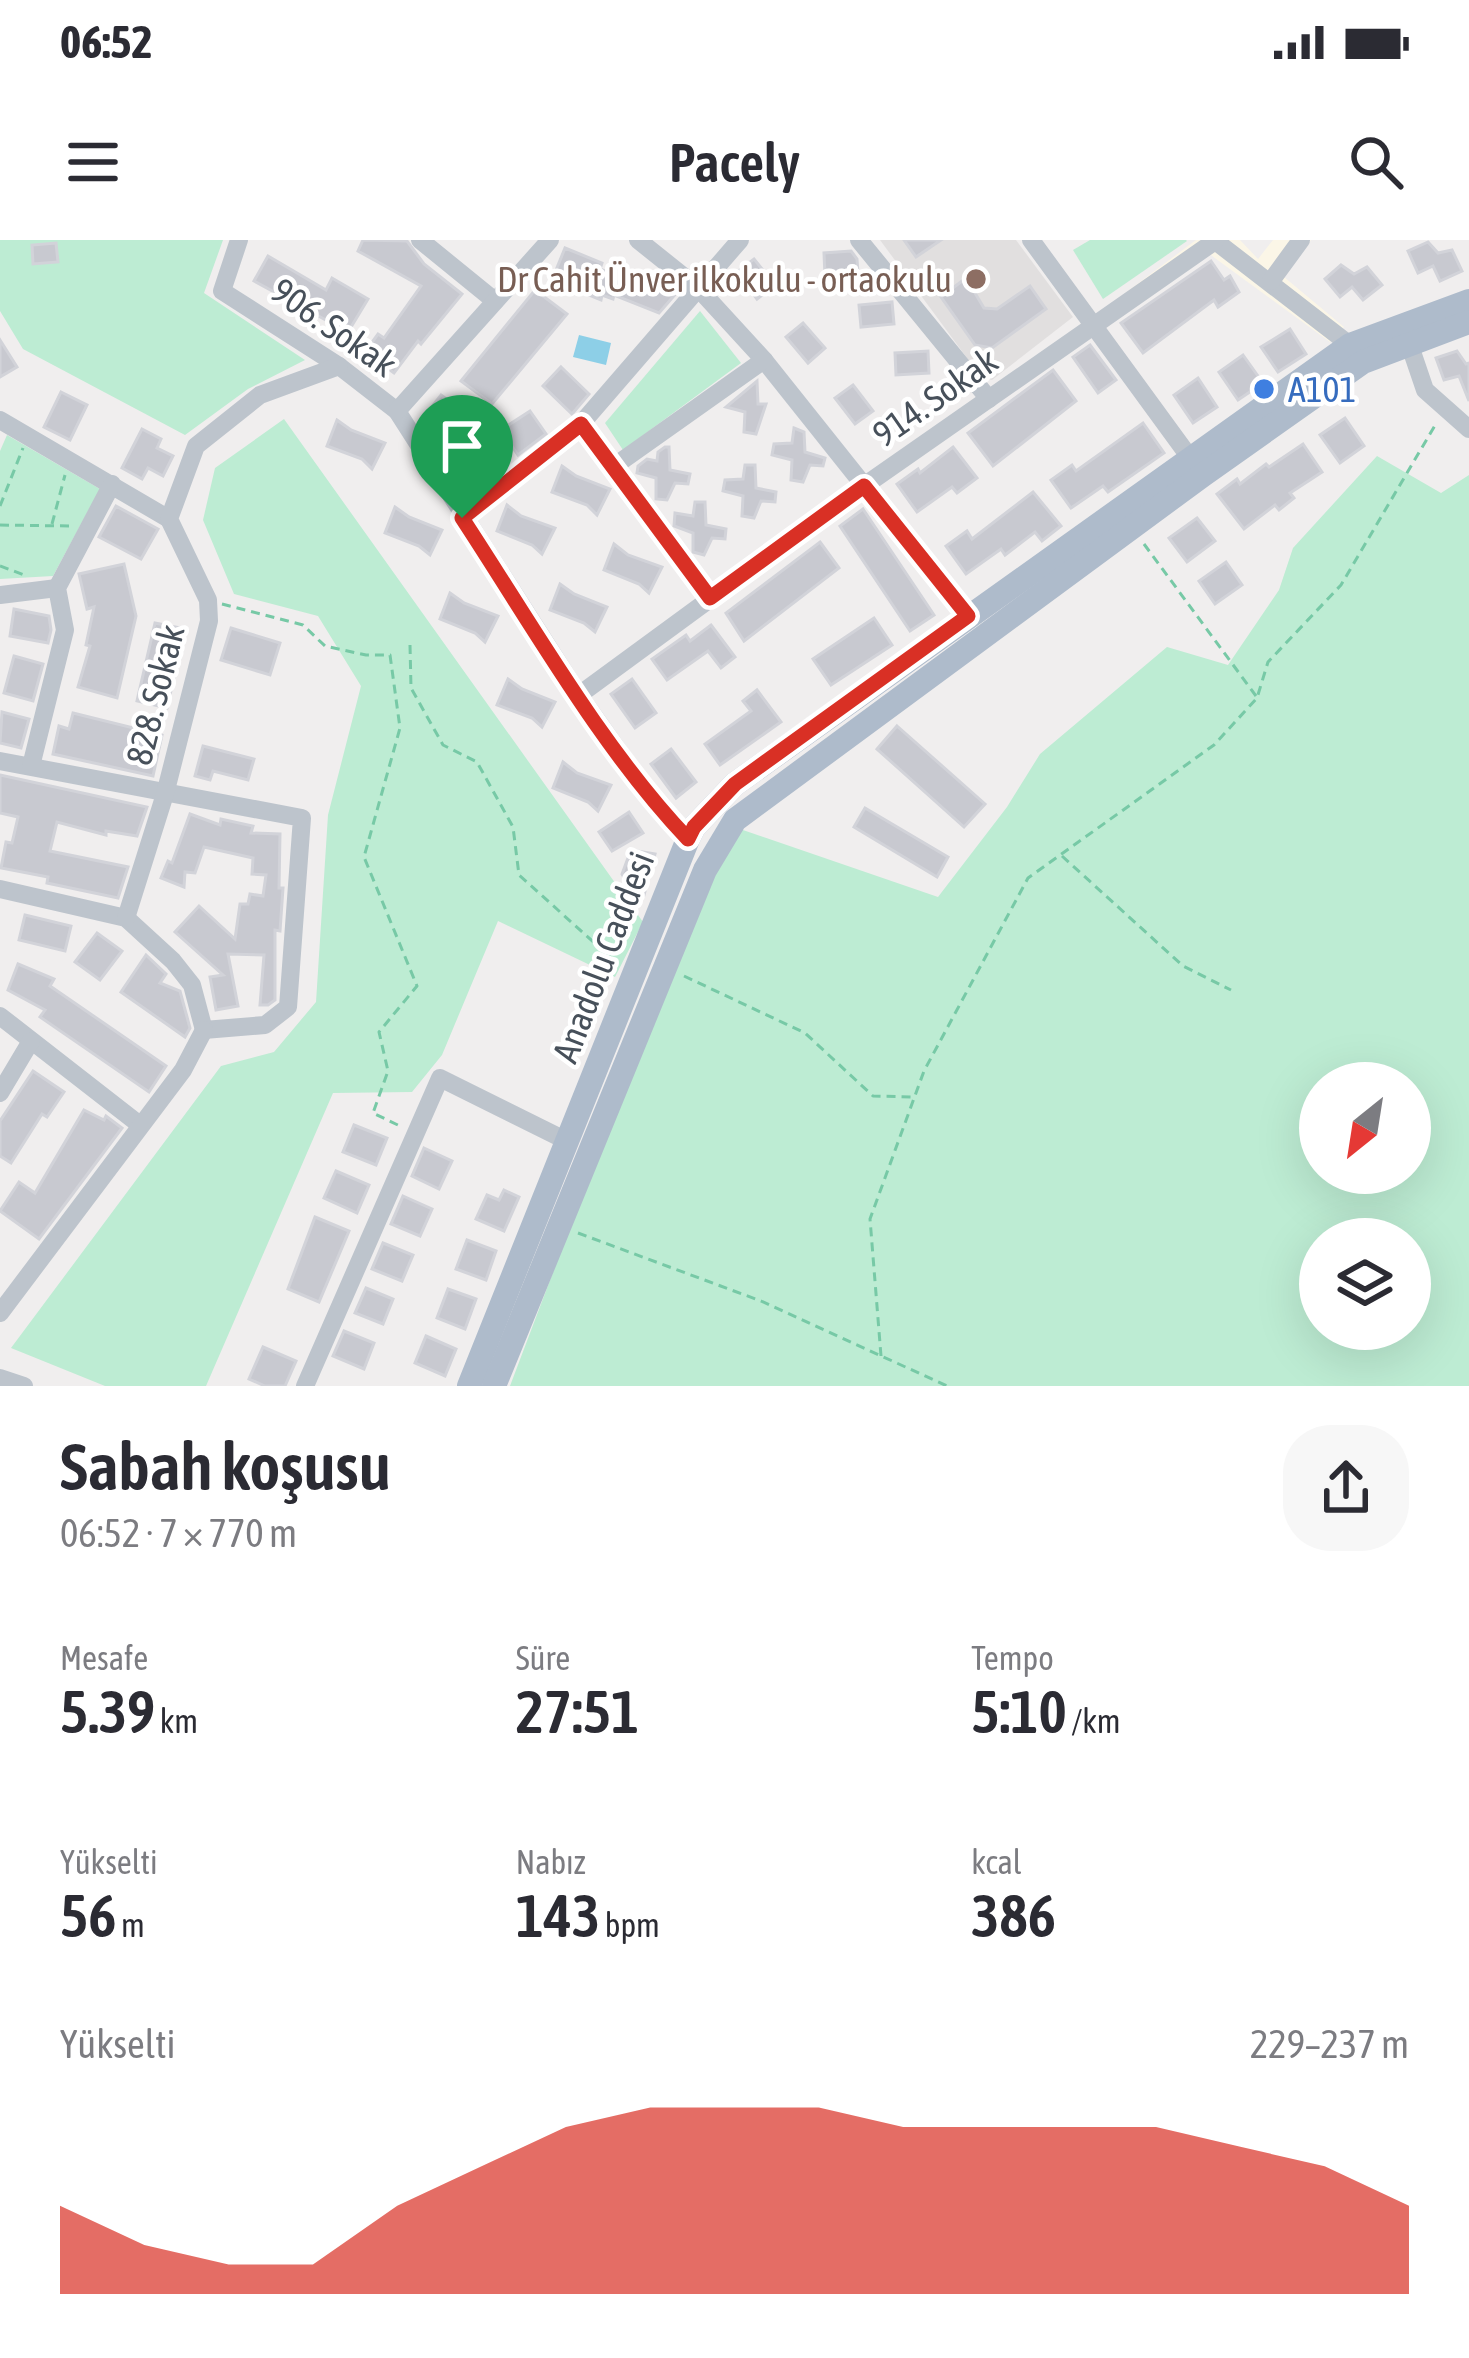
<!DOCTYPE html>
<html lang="tr">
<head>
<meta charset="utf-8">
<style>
  :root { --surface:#fff; --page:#f7f7f7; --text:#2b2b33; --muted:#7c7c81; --accent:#d93025 }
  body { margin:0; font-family:"Asap Condensed",sans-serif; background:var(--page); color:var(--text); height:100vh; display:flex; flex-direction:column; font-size:45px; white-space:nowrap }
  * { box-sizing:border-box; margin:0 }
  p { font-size:39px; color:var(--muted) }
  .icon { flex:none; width:66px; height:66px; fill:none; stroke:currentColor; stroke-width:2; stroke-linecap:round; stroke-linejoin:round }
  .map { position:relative; height:1146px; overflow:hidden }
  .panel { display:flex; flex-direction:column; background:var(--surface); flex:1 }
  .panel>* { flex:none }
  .needle { width:78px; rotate:210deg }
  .tools { position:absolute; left:1299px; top:822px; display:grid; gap:24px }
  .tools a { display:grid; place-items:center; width:132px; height:132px; border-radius:50%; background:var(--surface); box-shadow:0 12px 48px #0002; font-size:60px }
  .pin { position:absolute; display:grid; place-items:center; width:102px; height:102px; color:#fff; margin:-123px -51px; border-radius:50% 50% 50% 0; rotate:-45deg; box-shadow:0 0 12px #0007 }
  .pin .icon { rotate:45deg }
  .round { display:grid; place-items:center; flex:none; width:126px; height:126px; border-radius:48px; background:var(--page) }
  .headline { display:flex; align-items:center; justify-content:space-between; height:204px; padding:0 60px }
  h1 { font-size:66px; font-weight:600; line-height:90px }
  .figures { display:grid; grid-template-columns:repeat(3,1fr); gap:18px; height:204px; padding:12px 60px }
  .figures div { display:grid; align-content:center }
  .figures b { font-size:60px; font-weight:600 }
  .figures small { font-size:33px; font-weight:400 }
  .figures p { font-size:33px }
  .chart { height:336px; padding:24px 60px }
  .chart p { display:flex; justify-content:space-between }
  .chart svg { width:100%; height:216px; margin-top:12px; fill:var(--accent); opacity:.7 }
  .status { display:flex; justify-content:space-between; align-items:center; height:84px; padding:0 60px; background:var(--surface); direction:ltr }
  .status svg { height:33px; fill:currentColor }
  header { display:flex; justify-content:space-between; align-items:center; height:156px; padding:0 60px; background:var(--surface); font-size:54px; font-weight:600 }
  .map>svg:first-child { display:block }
</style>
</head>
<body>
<div class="status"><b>06:52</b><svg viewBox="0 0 49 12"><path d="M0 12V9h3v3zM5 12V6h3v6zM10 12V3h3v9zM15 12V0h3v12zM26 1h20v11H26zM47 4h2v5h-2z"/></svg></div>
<header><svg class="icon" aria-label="menu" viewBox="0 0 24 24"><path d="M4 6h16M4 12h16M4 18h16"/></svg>Pacely<svg class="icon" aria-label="search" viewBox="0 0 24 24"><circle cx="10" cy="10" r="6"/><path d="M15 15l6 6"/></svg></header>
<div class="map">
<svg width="1469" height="1146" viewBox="0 0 1469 1146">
  <rect width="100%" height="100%" fill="#f0eeee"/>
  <path fill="#fbf6e7" d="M1196 0H1240L1258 19 1273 0H1311L1284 37 1344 87 1330 102 1208 13 1104 69Z"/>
  <path fill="#e1dfdf" d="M880 0H1016L1073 77 992 140 981 137Z"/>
  <g fill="#bdecd3" fill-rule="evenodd">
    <path d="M0 0H223L204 53 305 120 248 149 185 195 23 109 0 71Z"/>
    <path d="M1090 0H1186L1187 1 1103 59 1073 10Z"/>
    <path d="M700 71 741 123 623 210 605 183Z"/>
    <path d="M284 179 643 682 615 737 498 681 442 815 412 852 333 853 206 1146H105L11 1108 221 826 274 812 316 762 328 575 361 446 318 376 234 354 203 280 215 228Z"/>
    <path d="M7 195 100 249 53 336 0 339V211Z"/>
    <path d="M1377 216 1441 253 1469 235V1146H510L572 982 716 633 740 589 938 657 1007 567 1040 514 1167 407 1228 425 1279 350 1293 308ZM1320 843H1410V933H1320ZM1320 999H1410V1089H1320Z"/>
  </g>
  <path fill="#8dcfe7" d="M579 95 611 103 606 125 573 117Z"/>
  <g fill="#c8c9d0" stroke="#d2d3d9" stroke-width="3">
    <path d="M363 0 407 1 424 24 462 54 421 104 418 101 394 133 365 112 378 94 384 98 421 46 358 11Z"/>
    <path d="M904 0H941L916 17Z"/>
    <path d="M1428 2 1438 13 1452 10 1462 31 1440 41 1433 26 1418 33 1408 11Z"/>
    <path d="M56 3 58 22 33 24 32 5Z"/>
    <path d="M565 8 602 23 600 29 610 33 608 38 627 46 630 40 636 42 640 32 679 50 659 73 614 55 613 59 602 55 601 60 552 40Z"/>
    <path d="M851 11 857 19 858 33 825 36 824 13Z"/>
    <path d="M268 16 326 50 332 38 368 59 348 92 254 41Z"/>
    <path d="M754 19 775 45 757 59 737 32Z"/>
    <path d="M1211 21 1224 40 1230 36 1239 52 1218 67 1214 60 1143 113 1121 83Z"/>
    <path d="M1341 25 1354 34 1367 27 1382 45 1363 60 1352 47 1340 57 1325 39Z"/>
    <path d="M966 38 984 68 997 69 1030 46 1046 69 992 108 975 105 941 57Z"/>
    <path d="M535 50 567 74 492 164 461 141Z"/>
    <path d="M892 62 894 84 861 87 859 65Z"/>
    <path d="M803 83 825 108 808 123 786 97Z"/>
    <path d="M1290 89 1306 114 1278 132 1261 107Z"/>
    <path d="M0 100 17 127 0 137Z"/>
    <path d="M1090 105 1116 140 1098 153 1073 117Z"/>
    <path d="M928 111 929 133 896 135 895 113Z"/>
    <path d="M1457 111 1466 124 1469 123V161L1459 136 1444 140 1436 118Z"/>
    <path d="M1243 115 1263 143 1238 160 1219 132Z"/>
    <path d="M561 127 589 154 572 174 543 146Z"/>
    <path d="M1053 130 1076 161 993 226 968 193Z"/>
    <path d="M1198 138 1217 167 1193 183 1174 155Z"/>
    <path d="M757 141 758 164H766L756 194 744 192 745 172 726 167Z"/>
    <path d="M853 145 873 171 855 184 835 158Z"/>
    <path d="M61 152 87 165 70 200 44 187Z"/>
    <path d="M441 155 465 173 448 196 423 178Z"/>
    <path d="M530 171 546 194 518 215 501 190Z"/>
    <path d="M1345 178 1364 206 1340 223 1320 195Z"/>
    <path d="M337 180 351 190 385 203 372 229 362 219 327 206Z"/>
    <path d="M1143 183 1164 213 1108 252 1103 246 1071 268 1051 240 1072 225 1076 231Z"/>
    <path d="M794 188 804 192 805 212 825 218 823 226 810 225 803 242 791 240 792 220 772 215 774 204 792 203Z"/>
    <path d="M142 189 161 199 157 208 173 216 163 236 148 228 142 239 122 228Z"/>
    <path d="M1303 204 1322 232 1290 253 1294 258 1279 270 1275 265 1244 289 1217 254 1237 239 1240 244 1266 224 1269 227Z"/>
    <path d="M475 206 496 232 474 249 453 223Z"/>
    <path d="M665 207H669L670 230 690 234 688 244 675 243 667 260 656 259V238L637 233 638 226 647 219 657 221 658 212Z"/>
    <path d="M953 207 977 238 957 253 952 247 917 272 897 244 918 229 920 233Z"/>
    <path d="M745 225H755L756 248 776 252 775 262 761 261 754 278 742 276 743 256 723 251 725 240 743 239Z"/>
    <path d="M562 226 576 236 610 249 597 275 587 265 552 252Z"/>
    <path d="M1033 252 1061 286 1042 301 1035 292 1005 315 1001 309 966 334 946 306 967 291 972 299Z"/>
    <path d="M695 262H705L706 285 726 289 725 299 712 298 704 315 693 312V293L674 286 675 273 693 276Z"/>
    <path d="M507 265 521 276 555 288 542 314 532 305 497 291Z"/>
    <path d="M116 266 158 289 141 319 99 297Z"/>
    <path d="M395 267 409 277 442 290 430 315 419 306 385 293Z"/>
    <path d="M863 269 934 375 910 391 840 286Z"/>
    <path d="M1197 278 1215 301 1187 322 1169 298Z"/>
    <path d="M820 302 839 328 744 401 726 373Z"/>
    <path d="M614 304 628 315 662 327 649 353 639 344 604 330Z"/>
    <path d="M1226 322 1242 345 1215 364 1199 341Z"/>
    <path d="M124 324 136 376 117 458 78 447 90 406 86 405 94 367 87 369 79 334Z"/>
    <path d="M560 344 574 354 607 367 595 392 584 383 550 370Z"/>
    <path d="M450 353 464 363 498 376 485 402 475 393 440 379Z"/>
    <path d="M14 369 49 376 51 390 48 403 10 396Z"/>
    <path d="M874 378 892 405 831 445 813 419Z"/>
    <path d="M155 383 185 389 167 468 137 461Z"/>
    <path d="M711 385 735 417 721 428 708 411 667 440 652 419 686 395 690 401Z"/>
    <path d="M231 388 280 403 270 435 221 420Z"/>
    <path d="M14 416 43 424 33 461 4 453Z"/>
    <path d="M508 439 522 449 555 462 542 487 532 478 497 465Z"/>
    <path d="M632 439 656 473 635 488 611 454Z"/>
    <path d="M757 450 781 482 720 525 705 504 751 471 743 461Z"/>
    <path d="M2 472 29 479 21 508 0 503Z"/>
    <path d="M73 473 162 495 153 536 53 514 59 486 69 489Z"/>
    <path d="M897 486 985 564 964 587 877 509Z"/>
    <path d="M203 506 254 519 248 540 213 531 210 540 195 536Z"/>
    <path d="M671 509 696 542 676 558 651 524Z"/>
    <path d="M563 522 577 533 611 545 598 571 588 562 553 548Z"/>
    <path d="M0 535 147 567 137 596 106 591V595L57 582 50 611 128 627 118 658 47 643 48 637 1 628 6 602 12 603 18 577 0 573Z"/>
    <path d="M865 568 948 617 937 637 854 587Z"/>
    <path d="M629 572 643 593 612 611 599 592Z"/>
    <path d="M190 574 220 585 221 579 253 586 251 593 280 594 279 648H283L280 691 275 690V760L268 765H260L264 715 228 714 238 766 216 770 210 737 223 735 175 692 199 666 235 699 240 664H248L250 654 263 656 266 635 252 634 253 618 204 607 195 633 185 632 184 647 161 638 168 621 172 623Z"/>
    <path d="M631 610 655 614 644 655 633 653 622 634Z"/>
    <path d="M25 675 71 686 65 711 19 700Z"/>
    <path d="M97 693 122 711 100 740 75 722Z"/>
    <path d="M146 715 166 734 160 743 180 751 190 788 185 797 121 752Z"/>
    <path d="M18 724 54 739 50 746 166 826 149 852 40 777 45 770 8 750Z"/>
    <path d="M33 831 64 852 47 877 42 874 11 923 0 916V881Z"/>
    <path d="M84 870 104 880 106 876 122 888 39 999 0 971 19 942 35 953Z"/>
    <path d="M354 885 387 898 376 925 343 912Z"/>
    <path d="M424 908 452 921 439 949 412 936Z"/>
    <path d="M336 931 369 945 357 973 324 958Z"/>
    <path d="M504 950 519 957 504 991 476 979 487 955 499 960Z"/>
    <path d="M403 956 432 969 420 996 391 984Z"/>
    <path d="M315 977 349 991 319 1062 288 1049Z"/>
    <path d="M467 1000 496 1011 486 1040 456 1029Z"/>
    <path d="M383 1003 413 1015 402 1041 372 1029Z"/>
    <path d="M366 1048 393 1059 383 1084 355 1073Z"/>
    <path d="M448 1049 476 1059 465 1089 437 1078Z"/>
    <path d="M344 1091 374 1103 364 1129 333 1116Z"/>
    <path d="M426 1096 456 1109 445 1136 415 1123Z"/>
    <path d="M263 1107 296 1121 285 1146H265L249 1139Z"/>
  </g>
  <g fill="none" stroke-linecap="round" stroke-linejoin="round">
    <g stroke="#77c9a6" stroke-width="3" stroke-dasharray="9 6" stroke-linecap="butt">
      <path d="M0 266 23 208"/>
      <path d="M52 284 65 235"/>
      <path d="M0 285 70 286"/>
      <path d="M1144 304 1256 456"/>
      <path d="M0 326 27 336"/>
      <path d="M222 364 303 385 325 406 366 415H390L400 488 364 617 417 746 379 792 388 831 373 873 402 887"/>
      <path d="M410 405 411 448 443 505 477 522 513 587 519 635 619 725"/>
      <path d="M1062 616 1183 726 1231 750"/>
      <path d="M684 736 805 793 873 856 913 857"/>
      <path d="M578 993 761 1061 947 1146"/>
      <path d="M881 1116 870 979 924 831 1028 638 1214 505 1257 458 1268 422 1341 345 1437 182"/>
    </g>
    <g stroke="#bdc4cc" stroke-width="18">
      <path d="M239 0 222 51 339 126 397 171 579 455 661 571 688 599"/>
      <path d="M420 0 495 61"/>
      <path d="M638 0 698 48 764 120 968 376"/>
      <path d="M859 0 989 159"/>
      <path d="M1031 0 1196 226"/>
      <path d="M1214 0 1350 105"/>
      <path d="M1271 41 1301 0"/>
      <path d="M1409 103 1425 150 1469 189"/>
      <path d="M397 171 550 0"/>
      <path d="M0 180 169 279"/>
      <path d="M581 184 710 358"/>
      <path d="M613 227 764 120"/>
      <path d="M462 277 581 184 740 0"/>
      <path d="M0 355 57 348"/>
      <path d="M579 455 864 246 1215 1"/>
      <path d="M0 521 302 578 288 767 265 785 204 790"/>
      <path d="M31 526 65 390 57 348 112 244"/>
      <path d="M0 649 126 678 173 721 192 745 204 790"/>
      <path d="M126 678 165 554 209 381 208 360 169 279 196 206 260 155 339 126"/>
      <path d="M0 776 140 885"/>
      <path d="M0 853 31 801"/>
      <path d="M0 1073 183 830 204 790"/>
      <path d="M0 1138 24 1146"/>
      <path d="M305 1146 440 838 569 902"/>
    </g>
    <g stroke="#aebbcb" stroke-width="24">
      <path d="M469 1146 688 599 694 587 735 544 1350 105 1469 61"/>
      <path d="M494 1146 705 630 735 580 1203 235 1363 122 1469 82"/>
    </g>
  </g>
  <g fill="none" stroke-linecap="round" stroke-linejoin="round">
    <defs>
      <path id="route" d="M581 184 710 358 864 246 968 376 735 544 694 587 688 599C602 509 531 383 462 278Z"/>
    </defs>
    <use href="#route" stroke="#fff" stroke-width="24"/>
    <use href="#route" stroke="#d93025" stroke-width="15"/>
  </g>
  <circle fill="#8d6e63" stroke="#fff" stroke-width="4.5" cx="976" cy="39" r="12"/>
  <circle fill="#3f7fe0" stroke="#fff" stroke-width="4.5" cx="1264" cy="149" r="12"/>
  <g text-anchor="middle" stroke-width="9" stroke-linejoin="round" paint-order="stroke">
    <g font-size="36" fill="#785e54" stroke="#fff" text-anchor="end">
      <text x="952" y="52">Dr Cahit Ünver ilkokulu - ortaokulu</text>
    </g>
    <g font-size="36" fill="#47505a" stroke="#fff">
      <text transform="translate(334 87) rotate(35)" y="13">906. Sokak</text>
      <text transform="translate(935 157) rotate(-35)" y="13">914. Sokak</text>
      <text transform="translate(155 455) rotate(-76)" y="13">828. Sokak</text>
      <text transform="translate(603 717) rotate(-69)" y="13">Anadolu Caddesi</text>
    </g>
    <g font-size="36" fill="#366cbe" stroke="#fff" text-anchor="start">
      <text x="1288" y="162">A101</text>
    </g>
  </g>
</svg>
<div class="tools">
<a><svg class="needle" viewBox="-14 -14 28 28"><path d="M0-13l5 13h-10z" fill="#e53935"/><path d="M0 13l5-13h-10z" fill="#7c7c81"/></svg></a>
<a><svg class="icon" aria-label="layers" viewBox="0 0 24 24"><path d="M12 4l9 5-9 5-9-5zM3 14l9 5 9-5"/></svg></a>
</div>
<div class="pin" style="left:462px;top:278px;background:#1e9e55"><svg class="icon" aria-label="arrive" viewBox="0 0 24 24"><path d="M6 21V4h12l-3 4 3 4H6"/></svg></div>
</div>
<section class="panel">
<div class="headline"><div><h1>Sabah koşusu</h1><p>06:52 · 7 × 770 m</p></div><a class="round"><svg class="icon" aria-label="share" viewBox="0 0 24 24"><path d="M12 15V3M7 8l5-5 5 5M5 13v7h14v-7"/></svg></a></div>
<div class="figures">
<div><p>Mesafe</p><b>5.39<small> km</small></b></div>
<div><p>Süre</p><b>27:51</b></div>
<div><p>Tempo</p><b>5:10<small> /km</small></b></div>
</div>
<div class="figures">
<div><p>Yükselti</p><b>56<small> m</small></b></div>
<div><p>Nabız</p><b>143<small> bpm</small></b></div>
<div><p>kcal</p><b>386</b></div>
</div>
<div class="chart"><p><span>Yükselti</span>229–237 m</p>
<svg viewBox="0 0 160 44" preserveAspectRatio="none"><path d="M0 44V26L10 34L20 38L30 38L40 26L50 18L60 10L70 6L80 6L90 6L100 10L110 10L120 10L130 10L140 14L150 18L160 26V44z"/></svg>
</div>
</section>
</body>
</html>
